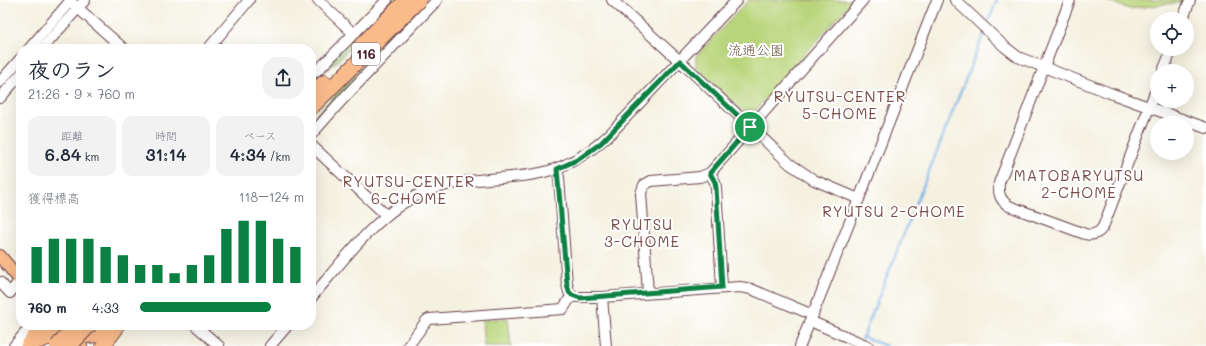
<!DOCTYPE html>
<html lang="ja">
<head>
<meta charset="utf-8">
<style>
  :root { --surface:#fff; --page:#f2f2f3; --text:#1f2937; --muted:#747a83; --accent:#0b8043 }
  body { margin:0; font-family:Mali,"Klee One",sans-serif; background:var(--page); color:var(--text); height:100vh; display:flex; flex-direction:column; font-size:15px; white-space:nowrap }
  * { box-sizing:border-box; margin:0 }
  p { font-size:13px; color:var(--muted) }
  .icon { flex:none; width:22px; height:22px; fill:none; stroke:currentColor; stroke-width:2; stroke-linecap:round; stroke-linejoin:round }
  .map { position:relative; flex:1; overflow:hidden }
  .details { position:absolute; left:16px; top:44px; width:300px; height:286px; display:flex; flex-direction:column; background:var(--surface); border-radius:16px; box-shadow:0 4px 16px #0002 }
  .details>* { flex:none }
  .controls { position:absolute; left:1150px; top:12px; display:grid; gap:8px }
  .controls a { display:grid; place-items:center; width:44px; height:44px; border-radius:50%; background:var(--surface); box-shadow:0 4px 16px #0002; font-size:20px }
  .pin { position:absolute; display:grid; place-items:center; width:34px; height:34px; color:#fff; margin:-17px; border:2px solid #fff; border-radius:50%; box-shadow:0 1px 4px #0007 }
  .round { display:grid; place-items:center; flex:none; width:42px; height:42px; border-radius:16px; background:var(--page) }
  .headline { display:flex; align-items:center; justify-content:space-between; height:68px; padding:0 12px }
  h1 { font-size:22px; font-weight:600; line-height:30px }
  .figures { display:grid; grid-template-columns:repeat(3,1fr); gap:6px; height:68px; padding:4px 12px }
  .figures div { display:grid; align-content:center; border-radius:10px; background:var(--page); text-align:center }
  .figures b { font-size:17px; font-weight:600 }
  .figures small { font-size:11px; font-weight:400 }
  .figures p { font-size:11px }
  .chart { height:112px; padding:8px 12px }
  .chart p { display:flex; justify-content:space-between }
  .chart svg { width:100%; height:72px; margin-top:4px; stroke:var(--accent); stroke-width:6 }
  ul { padding:0 12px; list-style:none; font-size:13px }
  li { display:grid; grid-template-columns:64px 48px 1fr; align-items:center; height:30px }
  li i { height:10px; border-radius:5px; background:var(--accent) }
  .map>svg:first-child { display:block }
</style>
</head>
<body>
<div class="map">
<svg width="1206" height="346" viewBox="0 0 1206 346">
  <rect width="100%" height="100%" fill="#fff"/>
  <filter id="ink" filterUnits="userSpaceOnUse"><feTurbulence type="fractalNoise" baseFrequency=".025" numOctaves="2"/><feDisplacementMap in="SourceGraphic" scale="8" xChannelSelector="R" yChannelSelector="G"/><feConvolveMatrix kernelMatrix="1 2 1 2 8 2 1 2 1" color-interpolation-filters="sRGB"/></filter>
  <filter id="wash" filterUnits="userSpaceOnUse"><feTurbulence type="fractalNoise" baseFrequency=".012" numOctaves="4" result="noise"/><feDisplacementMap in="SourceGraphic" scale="16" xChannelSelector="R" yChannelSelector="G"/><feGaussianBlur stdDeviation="0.9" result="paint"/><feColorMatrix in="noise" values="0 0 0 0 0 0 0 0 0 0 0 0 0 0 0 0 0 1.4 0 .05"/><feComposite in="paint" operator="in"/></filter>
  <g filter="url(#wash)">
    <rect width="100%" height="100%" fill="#f5f1e1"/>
    <g fill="#b9d57b" stroke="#827a53">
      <path d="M749 0H853L754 112 744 113 696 68V56Z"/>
      <path d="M1105 0H1183L1182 2 1129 9Z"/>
      <path d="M508 318 511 346H484L482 320Z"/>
    </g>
    <g fill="#92b66b" stroke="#6e6a4b">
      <path d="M392 0H398L337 62 311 82V78L366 27Z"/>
      <path d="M427 0H433L311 130V120Z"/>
    </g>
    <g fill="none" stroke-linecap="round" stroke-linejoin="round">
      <g stroke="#75b1e7" stroke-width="2">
        <path d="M987 25 997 0"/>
        <path d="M863 337 886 346"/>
        <path d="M862 339 984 33"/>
      </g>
    </g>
  </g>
  <g filter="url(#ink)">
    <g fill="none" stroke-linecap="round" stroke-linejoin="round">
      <defs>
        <g id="minor">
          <path d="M318 0 354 34"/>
          <path d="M612 0 692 72 790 164 814 180 859 199"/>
          <path d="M955 0 1005 47 1018 57 1110 93 1206 128"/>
          <path d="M1070 0 999 183C998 194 1000 200 1009 206L1085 234C1093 236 1099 233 1103 227L1157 87"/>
          <path d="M70 1 124 49"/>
          <path d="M1183 19 1190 0"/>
          <path d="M29 49 71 0"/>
          <path d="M42 49 85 0"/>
          <path d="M208 49 249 0"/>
          <path d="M1163 71 1172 49"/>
          <path d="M311 75 320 68 387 0"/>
          <path d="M0 82 21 58"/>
          <path d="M0 98 21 74"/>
          <path d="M311 135 342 100 437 0"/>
          <path d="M311 145 386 215"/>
          <path d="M557 169 559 178 567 284 569 292 575 297H602L740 287 751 289 813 315"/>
          <path d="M710 173 715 182 716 188 722 287"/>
          <path d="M0 282 10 293 20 280"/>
          <path d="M648 293 641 193 644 185 651 181 700 177 710 173 863 0"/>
          <path d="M602 297 606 346"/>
          <path d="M311 298C342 262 378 212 422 193 457 178 493 180 529 175 562 171 588 155 611 133L737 0"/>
          <path d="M810 321 868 346"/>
          <path d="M195 325 219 346"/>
          <path d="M14 346 25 333"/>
          <path d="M270 346 288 325"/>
          <path d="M408 346 427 320 429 319 563 309 572 295"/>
          <path d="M800 346 859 199 937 0"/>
        </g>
        <g id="major">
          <path d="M0 256 21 281"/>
          <path d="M62 325 81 346"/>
        </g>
        <g id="highway">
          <path d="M361 45 406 0"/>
          <path d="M311 93 324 82"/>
          <path d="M311 108 419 0"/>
          <path d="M30 344 48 338 73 337 99 335 104 333 115 325"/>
          <path d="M28 346 39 330 40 325"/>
          <path d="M103 346 116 329"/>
        </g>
      </defs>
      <use href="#minor" stroke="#643e46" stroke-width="12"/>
      <use href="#major" stroke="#643e46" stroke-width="14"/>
      <use href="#highway" stroke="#643e46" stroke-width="16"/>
      <use href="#minor" stroke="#fff" stroke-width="10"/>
      <use href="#major" stroke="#fabb8b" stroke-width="12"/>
      <use href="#highway" stroke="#fabb8b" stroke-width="14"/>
      <defs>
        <g id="highway-bridge">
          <path d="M57 346 74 327"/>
          <path d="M70 346 90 325"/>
        </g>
      </defs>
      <use href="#highway-bridge" stroke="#643e46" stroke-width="16" stroke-linecap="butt"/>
      <use href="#highway-bridge" stroke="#fabb8b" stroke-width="14"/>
    </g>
  </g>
  <g fill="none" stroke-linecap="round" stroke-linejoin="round" filter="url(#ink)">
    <defs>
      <path id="route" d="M680 61 750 127 710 173 715 182 716 188 722 287 580 298 572 295 569 292 567 284 557 169 579 159 601 143Z"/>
    </defs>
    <use href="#route" stroke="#fff" stroke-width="8"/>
    <use href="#route" stroke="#0b8043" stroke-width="5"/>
  </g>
  <g text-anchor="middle" stroke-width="4" stroke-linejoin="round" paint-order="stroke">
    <rect fill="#fff" stroke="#80626b" stroke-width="1" x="352" y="43" width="28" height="22" rx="3"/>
    <g font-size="13" font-weight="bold" fill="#4a1f2b">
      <text x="366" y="59">116</text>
    </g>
    <g font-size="14" fill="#6b5643" stroke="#fff">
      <text x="756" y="55">流通公園</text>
    </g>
    <g font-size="15" letter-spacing="1" fill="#7c514c" stroke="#fff">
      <text x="840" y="102">RYUTSU-CENTER<tspan x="840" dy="17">5-CHOME</tspan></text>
      <text x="1079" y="181">MATOBARYUTSU<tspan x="1079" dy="17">2-CHOME</tspan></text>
      <text x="409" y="187">RYUTSU-CENTER<tspan x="409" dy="17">6-CHOME</tspan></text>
      <text x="894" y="217">RYUTSU 2-CHOME</text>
      <text x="642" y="230">RYUTSU<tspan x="642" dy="17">3-CHOME</tspan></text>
    </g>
  </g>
</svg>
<div class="controls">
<a><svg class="icon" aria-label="locate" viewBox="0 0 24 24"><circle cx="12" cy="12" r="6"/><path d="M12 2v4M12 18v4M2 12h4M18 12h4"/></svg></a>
<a>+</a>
<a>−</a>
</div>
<div class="pin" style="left:750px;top:127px;background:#1e9e55"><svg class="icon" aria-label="arrive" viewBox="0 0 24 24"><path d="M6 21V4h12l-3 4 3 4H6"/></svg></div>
<section class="details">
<div class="headline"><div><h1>夜のラン</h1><p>21:26 · 9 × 760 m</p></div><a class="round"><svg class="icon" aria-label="share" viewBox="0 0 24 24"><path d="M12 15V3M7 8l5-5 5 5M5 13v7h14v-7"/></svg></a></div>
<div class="figures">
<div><p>距離</p><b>6.84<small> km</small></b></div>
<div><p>時間</p><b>31:14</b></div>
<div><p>ペース</p><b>4:34<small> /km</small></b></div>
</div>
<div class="chart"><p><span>獲得標高</span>118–124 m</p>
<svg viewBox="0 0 160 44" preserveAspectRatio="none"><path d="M5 44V22M15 44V17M25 44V17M35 44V17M45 44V22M55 44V27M65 44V33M75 44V33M85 44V38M95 44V33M105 44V27M115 44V11M125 44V6M135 44V6M145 44V17M155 44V22"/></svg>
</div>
<ul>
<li><b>760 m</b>4:33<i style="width:80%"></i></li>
</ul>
</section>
</div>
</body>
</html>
